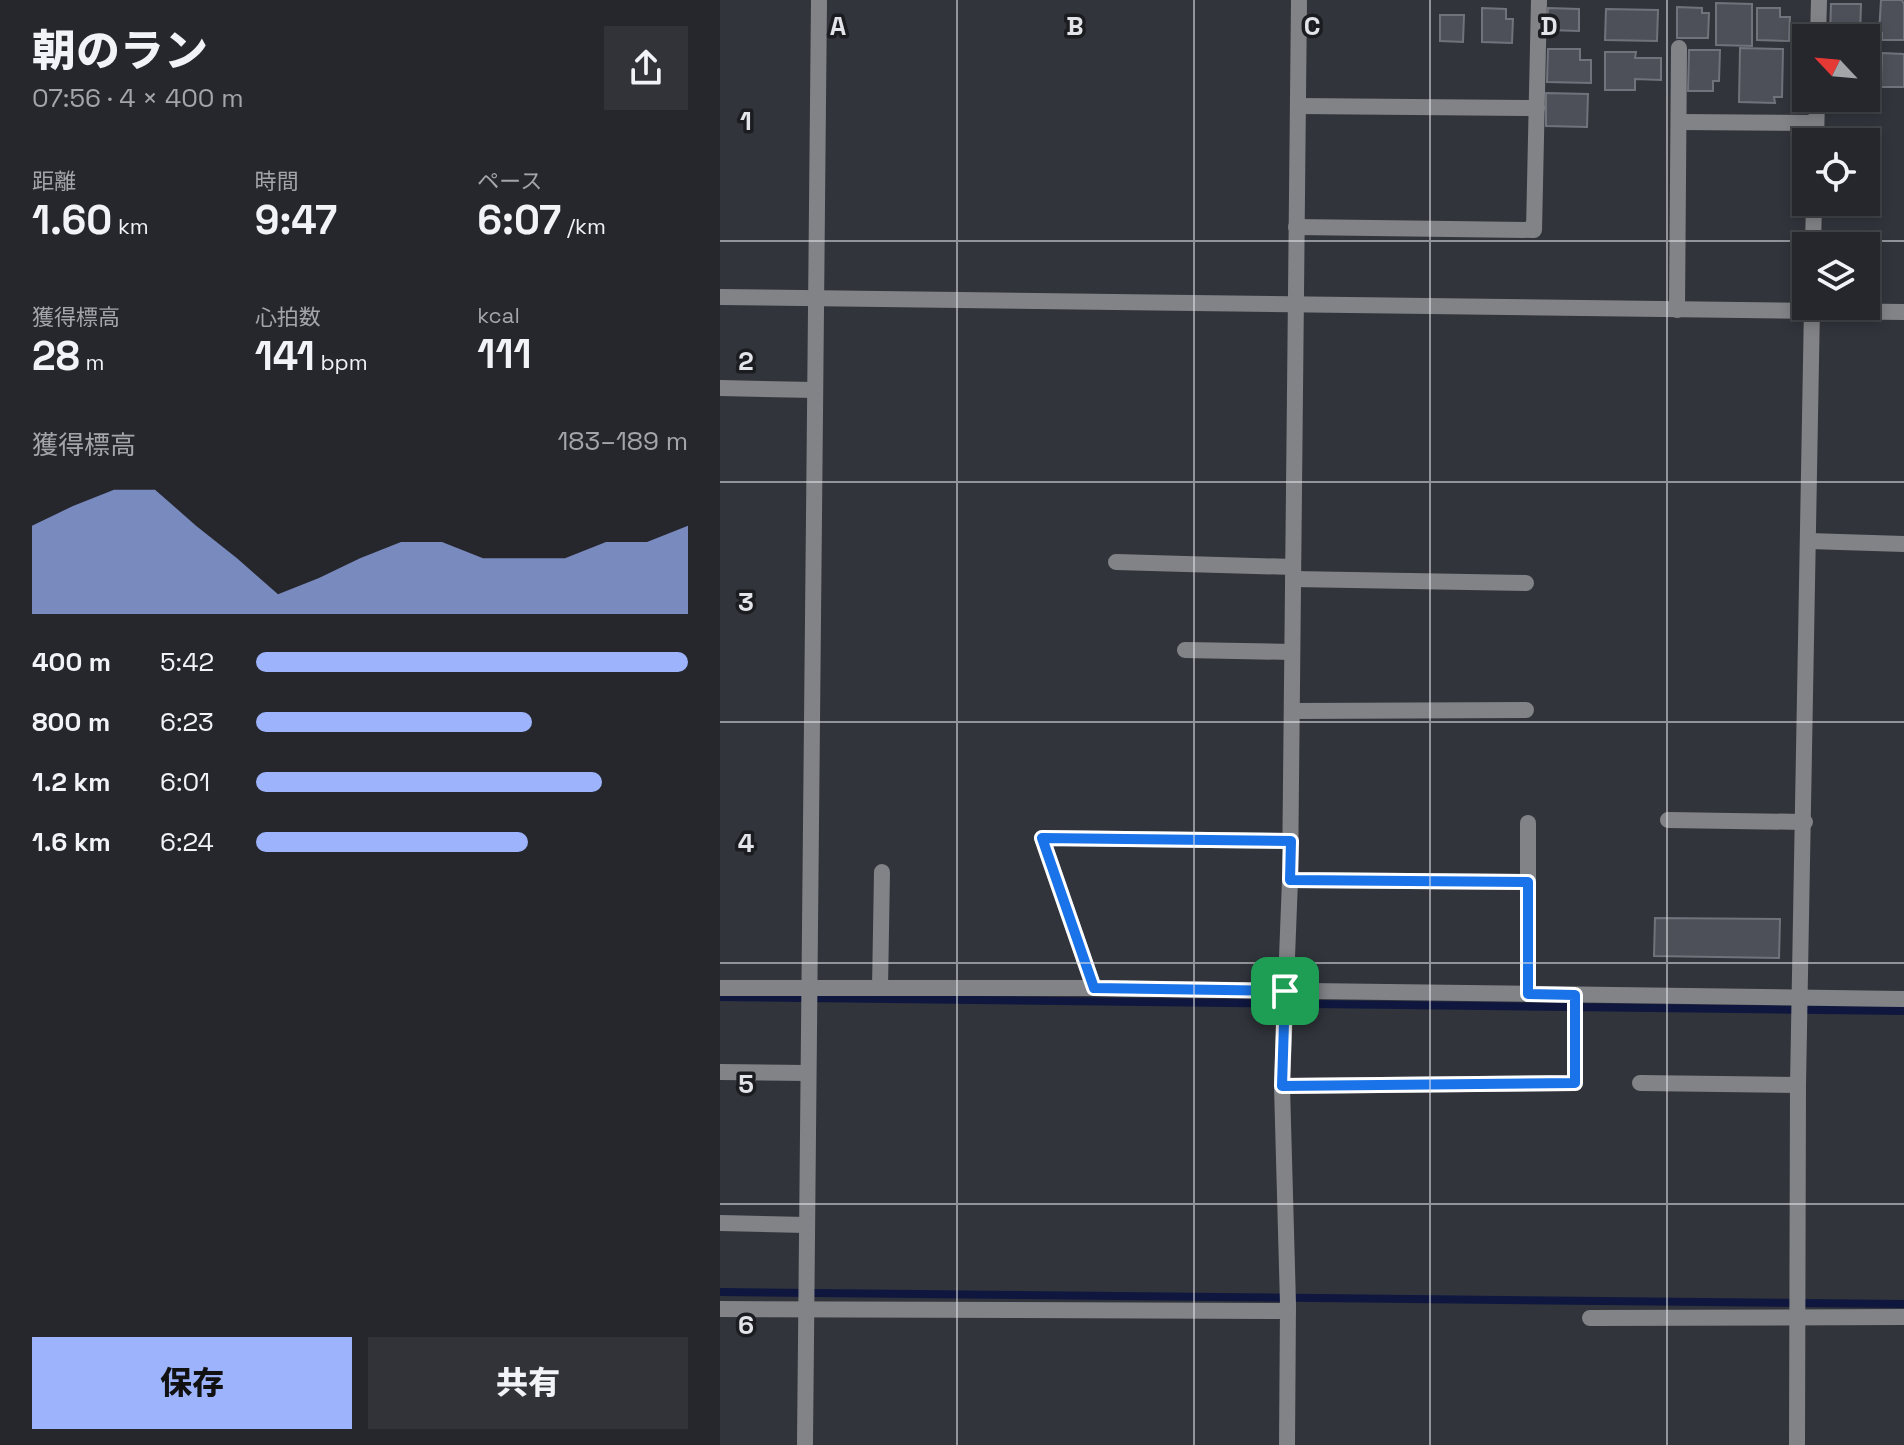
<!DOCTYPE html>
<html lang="ja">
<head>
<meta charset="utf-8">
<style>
  :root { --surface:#25272c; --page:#313338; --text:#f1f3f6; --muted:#a3a5a9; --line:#424448; --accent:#9db4fd }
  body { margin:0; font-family:"Space Grotesk","Noto Sans JP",sans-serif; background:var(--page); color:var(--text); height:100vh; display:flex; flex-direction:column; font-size:30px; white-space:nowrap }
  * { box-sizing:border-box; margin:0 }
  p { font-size:26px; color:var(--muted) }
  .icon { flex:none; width:44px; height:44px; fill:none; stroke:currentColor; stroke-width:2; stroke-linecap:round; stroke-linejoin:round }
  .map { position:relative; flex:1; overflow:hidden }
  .drawer { display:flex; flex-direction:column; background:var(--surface); width:720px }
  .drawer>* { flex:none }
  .needle { width:52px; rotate:296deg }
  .fabs { position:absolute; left:1072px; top:24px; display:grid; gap:16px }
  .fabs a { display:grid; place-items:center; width:88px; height:88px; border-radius:0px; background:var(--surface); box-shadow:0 4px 12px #0003,0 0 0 2px var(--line); font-size:40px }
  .pin { position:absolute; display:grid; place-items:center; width:68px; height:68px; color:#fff; margin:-34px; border-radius:16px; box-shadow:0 4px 12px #0006 }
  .round { display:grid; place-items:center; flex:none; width:84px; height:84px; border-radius:0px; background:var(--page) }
  .summary { display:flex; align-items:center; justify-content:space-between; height:136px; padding:0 32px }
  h1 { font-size:44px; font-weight:800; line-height:60px }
  .figures { display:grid; grid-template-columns:repeat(3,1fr); gap:12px; height:136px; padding:8px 32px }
  .figures div { display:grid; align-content:center }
  .figures b { font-size:40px; font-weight:800 }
  .figures small { font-size:22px; font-weight:400 }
  .figures p { font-size:22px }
  .chart { height:224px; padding:16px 32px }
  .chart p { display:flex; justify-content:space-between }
  .chart svg { width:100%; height:144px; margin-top:8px; fill:var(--accent); opacity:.7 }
  .button { display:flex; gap:16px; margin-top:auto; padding:16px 32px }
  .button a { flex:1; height:92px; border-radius:0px; background:var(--accent); color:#111; font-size:32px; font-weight:800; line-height:92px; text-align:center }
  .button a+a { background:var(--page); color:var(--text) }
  ul { padding:0 32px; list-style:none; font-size:26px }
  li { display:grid; grid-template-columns:128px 96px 1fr; align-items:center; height:60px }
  li i { height:20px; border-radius:10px; background:var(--accent) }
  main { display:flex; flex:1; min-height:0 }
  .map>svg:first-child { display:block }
</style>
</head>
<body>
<main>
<section class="drawer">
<div class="summary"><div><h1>朝のラン</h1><p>07:56 · 4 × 400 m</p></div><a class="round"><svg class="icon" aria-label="share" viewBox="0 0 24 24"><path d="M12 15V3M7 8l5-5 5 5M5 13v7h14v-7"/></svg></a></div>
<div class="figures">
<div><p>距離</p><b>1.60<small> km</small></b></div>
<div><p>時間</p><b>9:47</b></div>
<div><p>ペース</p><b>6:07<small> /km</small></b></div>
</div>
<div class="figures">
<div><p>獲得標高</p><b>28<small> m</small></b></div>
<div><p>心拍数</p><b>141<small> bpm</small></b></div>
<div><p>kcal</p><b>111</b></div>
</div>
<div class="chart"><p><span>獲得標高</span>183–189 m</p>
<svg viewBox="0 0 160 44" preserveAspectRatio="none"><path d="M0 44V17L10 11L20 6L30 6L40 17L50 27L60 38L70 33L80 27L90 22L100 22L110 27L120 27L130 27L140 22L150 22L160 17V44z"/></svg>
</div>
<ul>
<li><b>400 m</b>5:42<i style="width:100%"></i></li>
<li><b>800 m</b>6:23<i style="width:64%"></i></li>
<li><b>1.2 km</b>6:01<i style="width:80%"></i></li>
<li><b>1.6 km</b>6:24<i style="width:63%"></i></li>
</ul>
<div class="button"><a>保存</a><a>共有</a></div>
</section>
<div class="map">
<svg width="1184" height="1445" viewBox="0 0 1184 1445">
  <rect width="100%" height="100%" fill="#31343b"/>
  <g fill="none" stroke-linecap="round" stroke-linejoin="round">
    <g stroke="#0f173f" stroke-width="8">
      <path d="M0 997 1184 1011"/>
      <path d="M0 1292 1184 1304"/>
    </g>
  </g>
  <g fill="#4d5058" stroke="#70737b" stroke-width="2">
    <path d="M1161 0H1182L1184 4V40H1162V33H1159Z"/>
    <path d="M996 3 1032 4V46L996 45Z"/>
    <path d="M1111 4H1141L1140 36 1110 35Z"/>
    <path d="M957 7 982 8V13H989L988 38H957Z"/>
    <path d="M762 8 786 9V19H793L792 43 762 42Z"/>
    <path d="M828 8 859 9V31L827 30Z"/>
    <path d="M1037 8H1060V17H1070L1069 41 1037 40Z"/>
    <path d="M886 9 938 10 937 41 885 40Z"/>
    <path d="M720 15H744L743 42 720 41Z"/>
    <path d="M1020 48 1063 49 1062 97H1054L1055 103 1019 102Z"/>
    <path d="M828 49H860V60H871V83L827 82Z"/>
    <path d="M969 50H1000L999 81H993V91H968Z"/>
    <path d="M885 52H916L915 58H941V80L915 79V90H885Z"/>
    <path d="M1162 53 1184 54V87H1161Z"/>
    <path d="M826 93 868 94 867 127 826 126Z"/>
    <path d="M935 918 1060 919 1059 958 934 956Z"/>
  </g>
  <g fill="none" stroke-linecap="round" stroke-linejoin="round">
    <g stroke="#828387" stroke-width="16">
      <path d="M1098 38 1099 0"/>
      <path d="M578 106 817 108"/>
      <path d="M959 122 1096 123"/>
      <path d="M1096 142 1097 98"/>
      <path d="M576 227 814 230 819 0"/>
      <path d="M1093 246 1094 202"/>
      <path d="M0 297 1184 312"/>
      <path d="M957 310 959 48"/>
      <path d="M0 388 95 390"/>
      <path d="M1089 541 1184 544"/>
      <path d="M396 562 573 567"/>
      <path d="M573 579 806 583"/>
      <path d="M465 650 572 652"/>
      <path d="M572 711 806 710"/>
      <path d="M948 820 1085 822"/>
      <path d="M570 880 808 882"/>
      <path d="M0 988H374L1184 999"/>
      <path d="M160 988 162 872"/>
      <path d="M374 988 322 838 571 841"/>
      <path d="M808 994V823"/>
      <path d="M0 1072 87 1073"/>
      <path d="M920 1083 1078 1085"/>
      <path d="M562 1086 855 1083V995"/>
      <path d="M0 1223 86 1225"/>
      <path d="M0 1309 568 1311"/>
      <path d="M870 1318 1184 1317"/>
      <path d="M85 1443 99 0"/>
      <path d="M567 1445 568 1304 562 1086 570 880 579 0"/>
      <path d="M1077 1445 1078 1085 1092 306"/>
    </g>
  </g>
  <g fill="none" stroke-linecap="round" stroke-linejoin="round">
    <defs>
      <path id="route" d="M322 838 571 841 570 880 808 882V994L855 995V1083L562 1086 565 991 374 988Z"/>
    </defs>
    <use href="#route" stroke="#fff" stroke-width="16"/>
    <use href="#route" stroke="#1a73e8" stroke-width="10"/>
  </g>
  <path fill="none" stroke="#e3e4e9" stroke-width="2" stroke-opacity="0.55" d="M237 0V1445M474 0V1445M710 0V1445M947 0V1445M0 241H1184M0 482H1184M0 722H1184M0 963H1184M0 1204H1184"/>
  <g font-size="26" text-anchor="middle" font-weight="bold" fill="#e3e4e9" stroke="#1a1c1f" stroke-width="7" stroke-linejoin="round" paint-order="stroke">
    <text x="118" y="35">A</text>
    <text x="355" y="35">B</text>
    <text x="592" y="35">C</text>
    <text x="829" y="35">D</text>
    <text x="26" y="130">1</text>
    <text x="26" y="370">2</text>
    <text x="26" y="611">3</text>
    <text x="26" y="852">4</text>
    <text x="26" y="1093">5</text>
    <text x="26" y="1334">6</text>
  </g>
</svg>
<div class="fabs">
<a><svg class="needle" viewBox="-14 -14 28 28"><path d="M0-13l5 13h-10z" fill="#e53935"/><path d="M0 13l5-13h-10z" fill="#a3a5a9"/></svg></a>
<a><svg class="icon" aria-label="locate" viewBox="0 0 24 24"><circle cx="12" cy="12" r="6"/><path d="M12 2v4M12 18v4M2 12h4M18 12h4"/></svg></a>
<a><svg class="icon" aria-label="layers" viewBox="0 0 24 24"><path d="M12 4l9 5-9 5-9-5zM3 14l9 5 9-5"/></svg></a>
</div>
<div class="pin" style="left:565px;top:991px;background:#1e9e55"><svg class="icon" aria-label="arrive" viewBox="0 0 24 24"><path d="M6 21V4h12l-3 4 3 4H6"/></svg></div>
</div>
</main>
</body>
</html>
